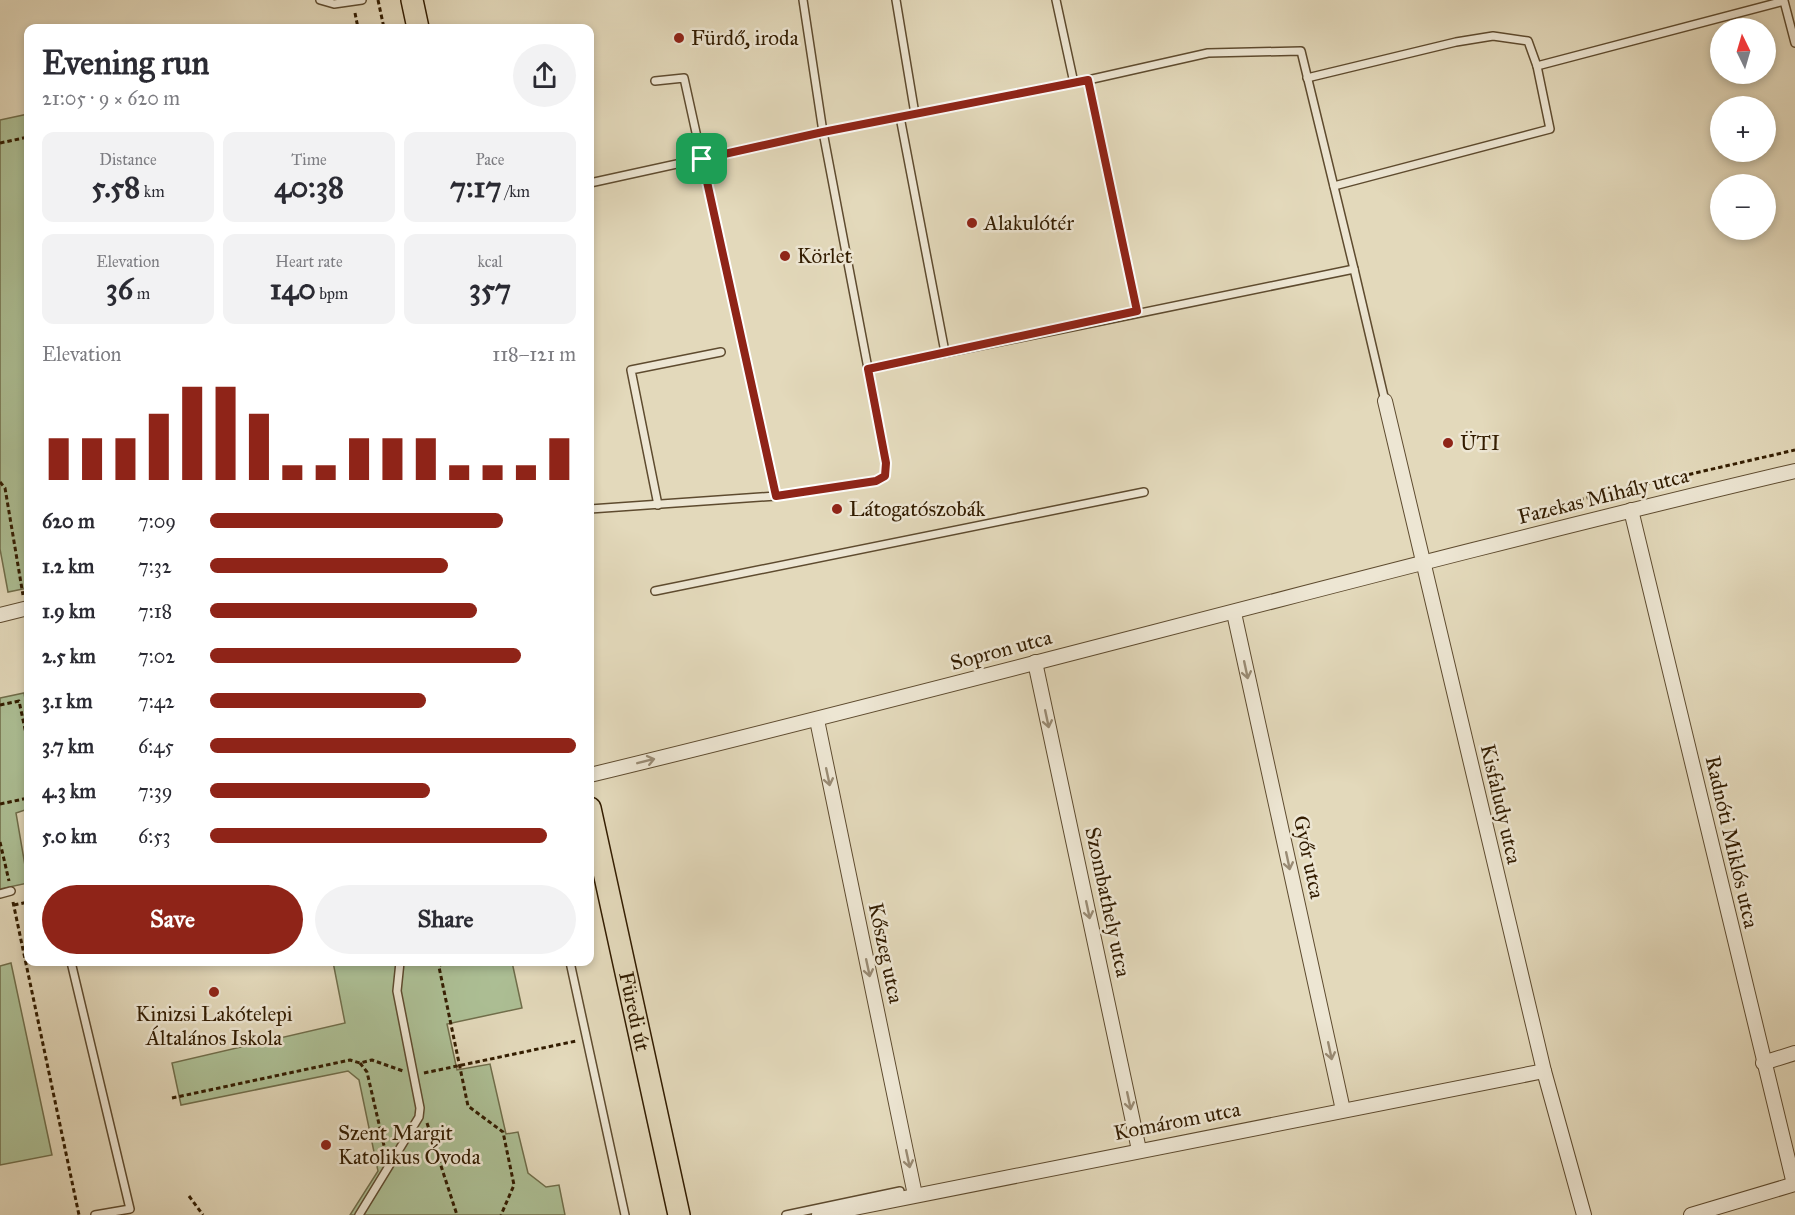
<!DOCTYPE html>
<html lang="en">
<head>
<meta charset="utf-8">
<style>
  :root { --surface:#fff; --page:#f2f2f3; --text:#2b2b33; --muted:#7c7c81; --accent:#8f2418 }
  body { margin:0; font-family:"IM FELL Great Primer",serif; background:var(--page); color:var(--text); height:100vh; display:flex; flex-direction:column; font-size:22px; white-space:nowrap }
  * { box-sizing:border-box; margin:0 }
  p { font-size:20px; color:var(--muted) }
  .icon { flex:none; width:33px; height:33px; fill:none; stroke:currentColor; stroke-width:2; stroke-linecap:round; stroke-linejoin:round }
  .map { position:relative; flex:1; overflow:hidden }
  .side { position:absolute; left:24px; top:24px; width:570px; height:942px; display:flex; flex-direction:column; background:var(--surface); border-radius:12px; box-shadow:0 3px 9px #0003 }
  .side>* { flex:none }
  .needle { width:39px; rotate:355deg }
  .tools { position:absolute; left:1710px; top:18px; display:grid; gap:12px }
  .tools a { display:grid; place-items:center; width:66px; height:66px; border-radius:50%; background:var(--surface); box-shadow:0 3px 9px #0003; font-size:30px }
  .pin { position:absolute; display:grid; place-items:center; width:51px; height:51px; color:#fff; margin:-26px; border-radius:12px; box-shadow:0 3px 9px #0006 }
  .round { display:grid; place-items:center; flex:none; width:63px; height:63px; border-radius:32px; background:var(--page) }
  .summary { display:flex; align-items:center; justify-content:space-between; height:102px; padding:0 18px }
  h1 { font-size:33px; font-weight:700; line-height:45px }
  .figures { display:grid; grid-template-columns:repeat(3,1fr); gap:9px; height:102px; padding:6px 18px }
  .figures div { display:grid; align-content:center; border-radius:12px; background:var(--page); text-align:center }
  .figures b { font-size:30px; font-weight:700 }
  .figures small { font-size:16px; font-weight:400 }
  .figures p { font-size:16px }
  .chart { height:168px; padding:12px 18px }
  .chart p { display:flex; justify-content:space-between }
  .chart svg { width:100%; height:108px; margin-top:6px; stroke:var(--accent); stroke-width:6 }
  .primary-button { display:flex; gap:12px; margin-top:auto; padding:12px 18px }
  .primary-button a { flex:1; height:69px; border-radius:36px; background:var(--accent); color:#fff; font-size:24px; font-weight:700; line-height:69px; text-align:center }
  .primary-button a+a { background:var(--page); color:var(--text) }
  ul { padding:0 18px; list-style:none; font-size:20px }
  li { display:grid; grid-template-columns:96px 72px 1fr; align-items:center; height:45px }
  li i { height:15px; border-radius:8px; background:var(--accent) }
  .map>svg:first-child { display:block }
</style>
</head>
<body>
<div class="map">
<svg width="1795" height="1215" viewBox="0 0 1795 1215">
  <rect width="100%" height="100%" fill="#e3d9bb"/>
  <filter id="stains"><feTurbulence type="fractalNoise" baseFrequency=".00333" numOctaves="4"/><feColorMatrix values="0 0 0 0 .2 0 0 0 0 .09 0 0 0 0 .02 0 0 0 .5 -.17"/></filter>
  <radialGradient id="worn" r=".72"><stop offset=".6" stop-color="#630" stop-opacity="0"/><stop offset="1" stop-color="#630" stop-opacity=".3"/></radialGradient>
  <g fill="#adc096" stroke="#706e4b" stroke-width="1.5">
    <path d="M28 114V588L8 592 0 549V120Z"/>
    <path d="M24 693 28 716V809L16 813 28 883 0 889V698Z"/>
    <path d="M333 962H512L522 1008 447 1024 457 1070 490 1064 506 1134 518 1132 528 1173 546 1187 559 1185 565 1215H350L378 1171 359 1080 348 1071 181 1105 172 1063 345 1023Z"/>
    <path d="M11 963 52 1155 0 1165V966Z"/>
  </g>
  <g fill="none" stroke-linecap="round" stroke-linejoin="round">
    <defs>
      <g id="lane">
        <path d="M320 0 334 4 362 0"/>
        <path d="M896 0 915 114"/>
        <path d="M1056 0 1074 83"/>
        <path d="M1307 78 1456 42 1493 36 1528 41 1537 66 1784 1 1795 43"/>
        <path d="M1088 80 1208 53 1301 51 1354 269"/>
        <path d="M900 117 945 352"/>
        <path d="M590 183 823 132 1088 80 1137 311"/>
        <path d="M1334 186 1550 129 1537 66"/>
        <path d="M868 369 1354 269 1385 401"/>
        <path d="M776 496 876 481 885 476 886 463 823 132 803 0"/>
        <path d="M658 505 631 370 721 352"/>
        <path d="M590 509 776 496 684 78 655 81"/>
        <path d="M655 591 1144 492"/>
        <path d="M0 894 11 891"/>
        <path d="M71 962 130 1209 95 1215"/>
        <path d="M570 962 625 1215"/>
        <path d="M359 1215 419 1117 420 1108 397 991 400 962"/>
        <path d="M786 1215 900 1191"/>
      </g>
      <g id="street">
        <path d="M1385 401 1544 1071 1584 1215"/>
        <path d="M1631 510 1794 1184"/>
        <path d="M1234 613 1343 1110"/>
        <path d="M0 615 28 608"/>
        <path d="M1035 662 1139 1150"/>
        <path d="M817 720 915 1195"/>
        <path d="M590 775C992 678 1392 566 1795 471"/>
        <path d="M1763 1063 1795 1053"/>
        <path d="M819 1215 1544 1071"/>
        <path d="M1691 1215 1795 1184"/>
      </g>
      <g id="primary">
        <path d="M412 0 418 28"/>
        <path id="s1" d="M590 808 679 1215"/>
      </g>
    </defs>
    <use href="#lane" stroke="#5e4b2f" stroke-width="10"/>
    <use href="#street" stroke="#5e4b2f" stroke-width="16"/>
    <use href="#primary" stroke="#321c00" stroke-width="24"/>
    <g stroke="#321c00" stroke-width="3" stroke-dasharray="4.5 3" stroke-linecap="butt">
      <path d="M378 0 384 28"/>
      <path d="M355 13 358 28"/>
      <path d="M0 143 28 137"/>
      <path d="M0 482 5 488 23 595"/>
      <path d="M1541 520 1539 509 1795 450"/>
      <path d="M0 705 19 701 28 743"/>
      <path d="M0 804 28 798"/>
      <path d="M0 842 9 881"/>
      <path d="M13 902 79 1215"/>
      <path d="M14 905 28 902"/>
      <path d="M442 962 439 967 468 1106 503 1132 514 1185 501 1215"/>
      <path d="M360 1063 367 1072 385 1150"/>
      <path d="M424 1073 576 1041"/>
      <path d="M172 1098 350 1060 360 1063 372 1060 403 1071"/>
      <path d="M427 1123 457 1215"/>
      <path d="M189 1196 203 1215"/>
    </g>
    <use href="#lane" stroke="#ede6d3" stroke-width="7"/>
    <use href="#street" stroke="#ede6d3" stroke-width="14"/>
    <use href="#primary" stroke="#e3d9bb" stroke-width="21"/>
  </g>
  <defs><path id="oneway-shaft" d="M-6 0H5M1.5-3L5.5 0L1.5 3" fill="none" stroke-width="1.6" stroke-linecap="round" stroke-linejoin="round" transform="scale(1.5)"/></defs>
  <g stroke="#998b74">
    <use href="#oneway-shaft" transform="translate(1246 670) rotate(78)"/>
    <use href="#oneway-shaft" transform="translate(1047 719) rotate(78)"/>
    <use href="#oneway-shaft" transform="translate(646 761) rotate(-14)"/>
    <use href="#oneway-shaft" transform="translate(828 777) rotate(78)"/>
    <use href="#oneway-shaft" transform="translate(1288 861) rotate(78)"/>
    <use href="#oneway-shaft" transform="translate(1088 910) rotate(78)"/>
    <use href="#oneway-shaft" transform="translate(868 968) rotate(78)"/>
    <use href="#oneway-shaft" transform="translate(1330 1051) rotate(78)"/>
    <use href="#oneway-shaft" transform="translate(1129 1101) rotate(78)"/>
    <use href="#oneway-shaft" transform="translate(908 1159) rotate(78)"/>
  </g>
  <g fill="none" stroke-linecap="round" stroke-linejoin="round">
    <defs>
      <path id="route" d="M1088 80 1137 311 868 369 886 463 885 476 876 481 776 496 702 159 823 132Z"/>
    </defs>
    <use href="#route" stroke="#fff" stroke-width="12"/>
    <use href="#route" stroke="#8f2418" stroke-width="8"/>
  </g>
  <g fill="#8f2418" stroke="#ede6d3" stroke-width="2">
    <circle cx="679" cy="38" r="6"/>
    <circle cx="972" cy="223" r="6"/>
    <circle cx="785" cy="256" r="6"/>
    <circle cx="1448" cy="443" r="6"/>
    <circle cx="837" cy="509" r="6"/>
    <circle cx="214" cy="992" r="6"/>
    <circle cx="326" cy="1145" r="6"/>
  </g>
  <g text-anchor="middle" stroke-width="5" stroke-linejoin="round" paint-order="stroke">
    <g font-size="21" fill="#321c00" stroke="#ede6d3" text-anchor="start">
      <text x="691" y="45">Fürdő, iroda</text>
      <text x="984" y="230">Alakulótér</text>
      <text x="797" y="263">Körlet</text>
      <text x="1460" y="450">ÜTI</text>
      <text x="849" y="516">Látogatószobák</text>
      <text x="214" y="1021" text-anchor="middle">Kinizsi Lakótelepi<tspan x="214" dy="24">Általános Iskola</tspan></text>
      <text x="338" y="1140">Szent Margit<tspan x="338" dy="24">Katolikus Óvoda</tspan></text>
    </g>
    <g font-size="21" fill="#321c00" stroke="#ede6d3">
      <text transform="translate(1603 496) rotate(-14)" y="7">Fazekas Mihály utca</text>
      <text transform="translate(1001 650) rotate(-15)" y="7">Sopron utca</text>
      <text transform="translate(1501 804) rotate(77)" y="7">Kisfaludy utca</text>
      <text transform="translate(1732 842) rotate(77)" y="7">Radnóti Miklós utca</text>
      <text transform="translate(1309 857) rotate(78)" y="7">Győr utca</text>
      <text transform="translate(1108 902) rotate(78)" y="7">Szombathely utca</text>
      <text transform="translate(886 953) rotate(78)" y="7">Kőszeg utca</text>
      <text dy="7" stroke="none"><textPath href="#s1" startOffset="208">Füredi út</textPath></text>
      <text transform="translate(1177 1121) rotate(-11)" y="7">Komárom utca</text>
    </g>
  </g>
  <rect width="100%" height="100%" filter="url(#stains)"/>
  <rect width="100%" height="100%" fill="url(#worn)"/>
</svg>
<div class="tools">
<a><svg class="needle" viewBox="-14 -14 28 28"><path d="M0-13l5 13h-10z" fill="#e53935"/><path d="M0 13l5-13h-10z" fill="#7c7c81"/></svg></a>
<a>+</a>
<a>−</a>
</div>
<div class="pin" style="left:702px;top:159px;background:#1e9e55"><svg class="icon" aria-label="arrive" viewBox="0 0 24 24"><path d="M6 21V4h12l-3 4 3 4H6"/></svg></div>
<section class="side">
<div class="summary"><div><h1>Evening run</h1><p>21:05 · 9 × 620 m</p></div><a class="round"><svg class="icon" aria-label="share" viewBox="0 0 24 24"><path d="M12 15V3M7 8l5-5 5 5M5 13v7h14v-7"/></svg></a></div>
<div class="figures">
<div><p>Distance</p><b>5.58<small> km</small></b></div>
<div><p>Time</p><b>40:38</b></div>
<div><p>Pace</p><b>7:17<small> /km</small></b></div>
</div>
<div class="figures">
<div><p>Elevation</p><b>36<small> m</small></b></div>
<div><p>Heart rate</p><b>140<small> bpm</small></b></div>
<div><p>kcal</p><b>357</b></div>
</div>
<div class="chart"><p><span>Elevation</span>118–121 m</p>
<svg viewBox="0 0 160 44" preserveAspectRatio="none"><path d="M5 44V27M15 44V27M25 44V27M35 44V17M45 44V6M55 44V6M65 44V17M75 44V38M85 44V38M95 44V27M105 44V27M115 44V27M125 44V38M135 44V38M145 44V38M155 44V27"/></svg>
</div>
<ul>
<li><b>620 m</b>7:09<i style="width:80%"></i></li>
<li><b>1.2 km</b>7:32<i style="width:65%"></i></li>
<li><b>1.9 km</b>7:18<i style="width:73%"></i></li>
<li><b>2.5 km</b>7:02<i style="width:85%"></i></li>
<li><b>3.1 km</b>7:42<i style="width:59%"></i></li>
<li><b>3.7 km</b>6:45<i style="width:100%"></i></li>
<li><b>4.3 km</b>7:39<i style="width:60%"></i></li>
<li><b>5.0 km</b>6:53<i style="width:92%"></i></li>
</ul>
<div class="primary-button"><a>Save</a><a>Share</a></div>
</section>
</div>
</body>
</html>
